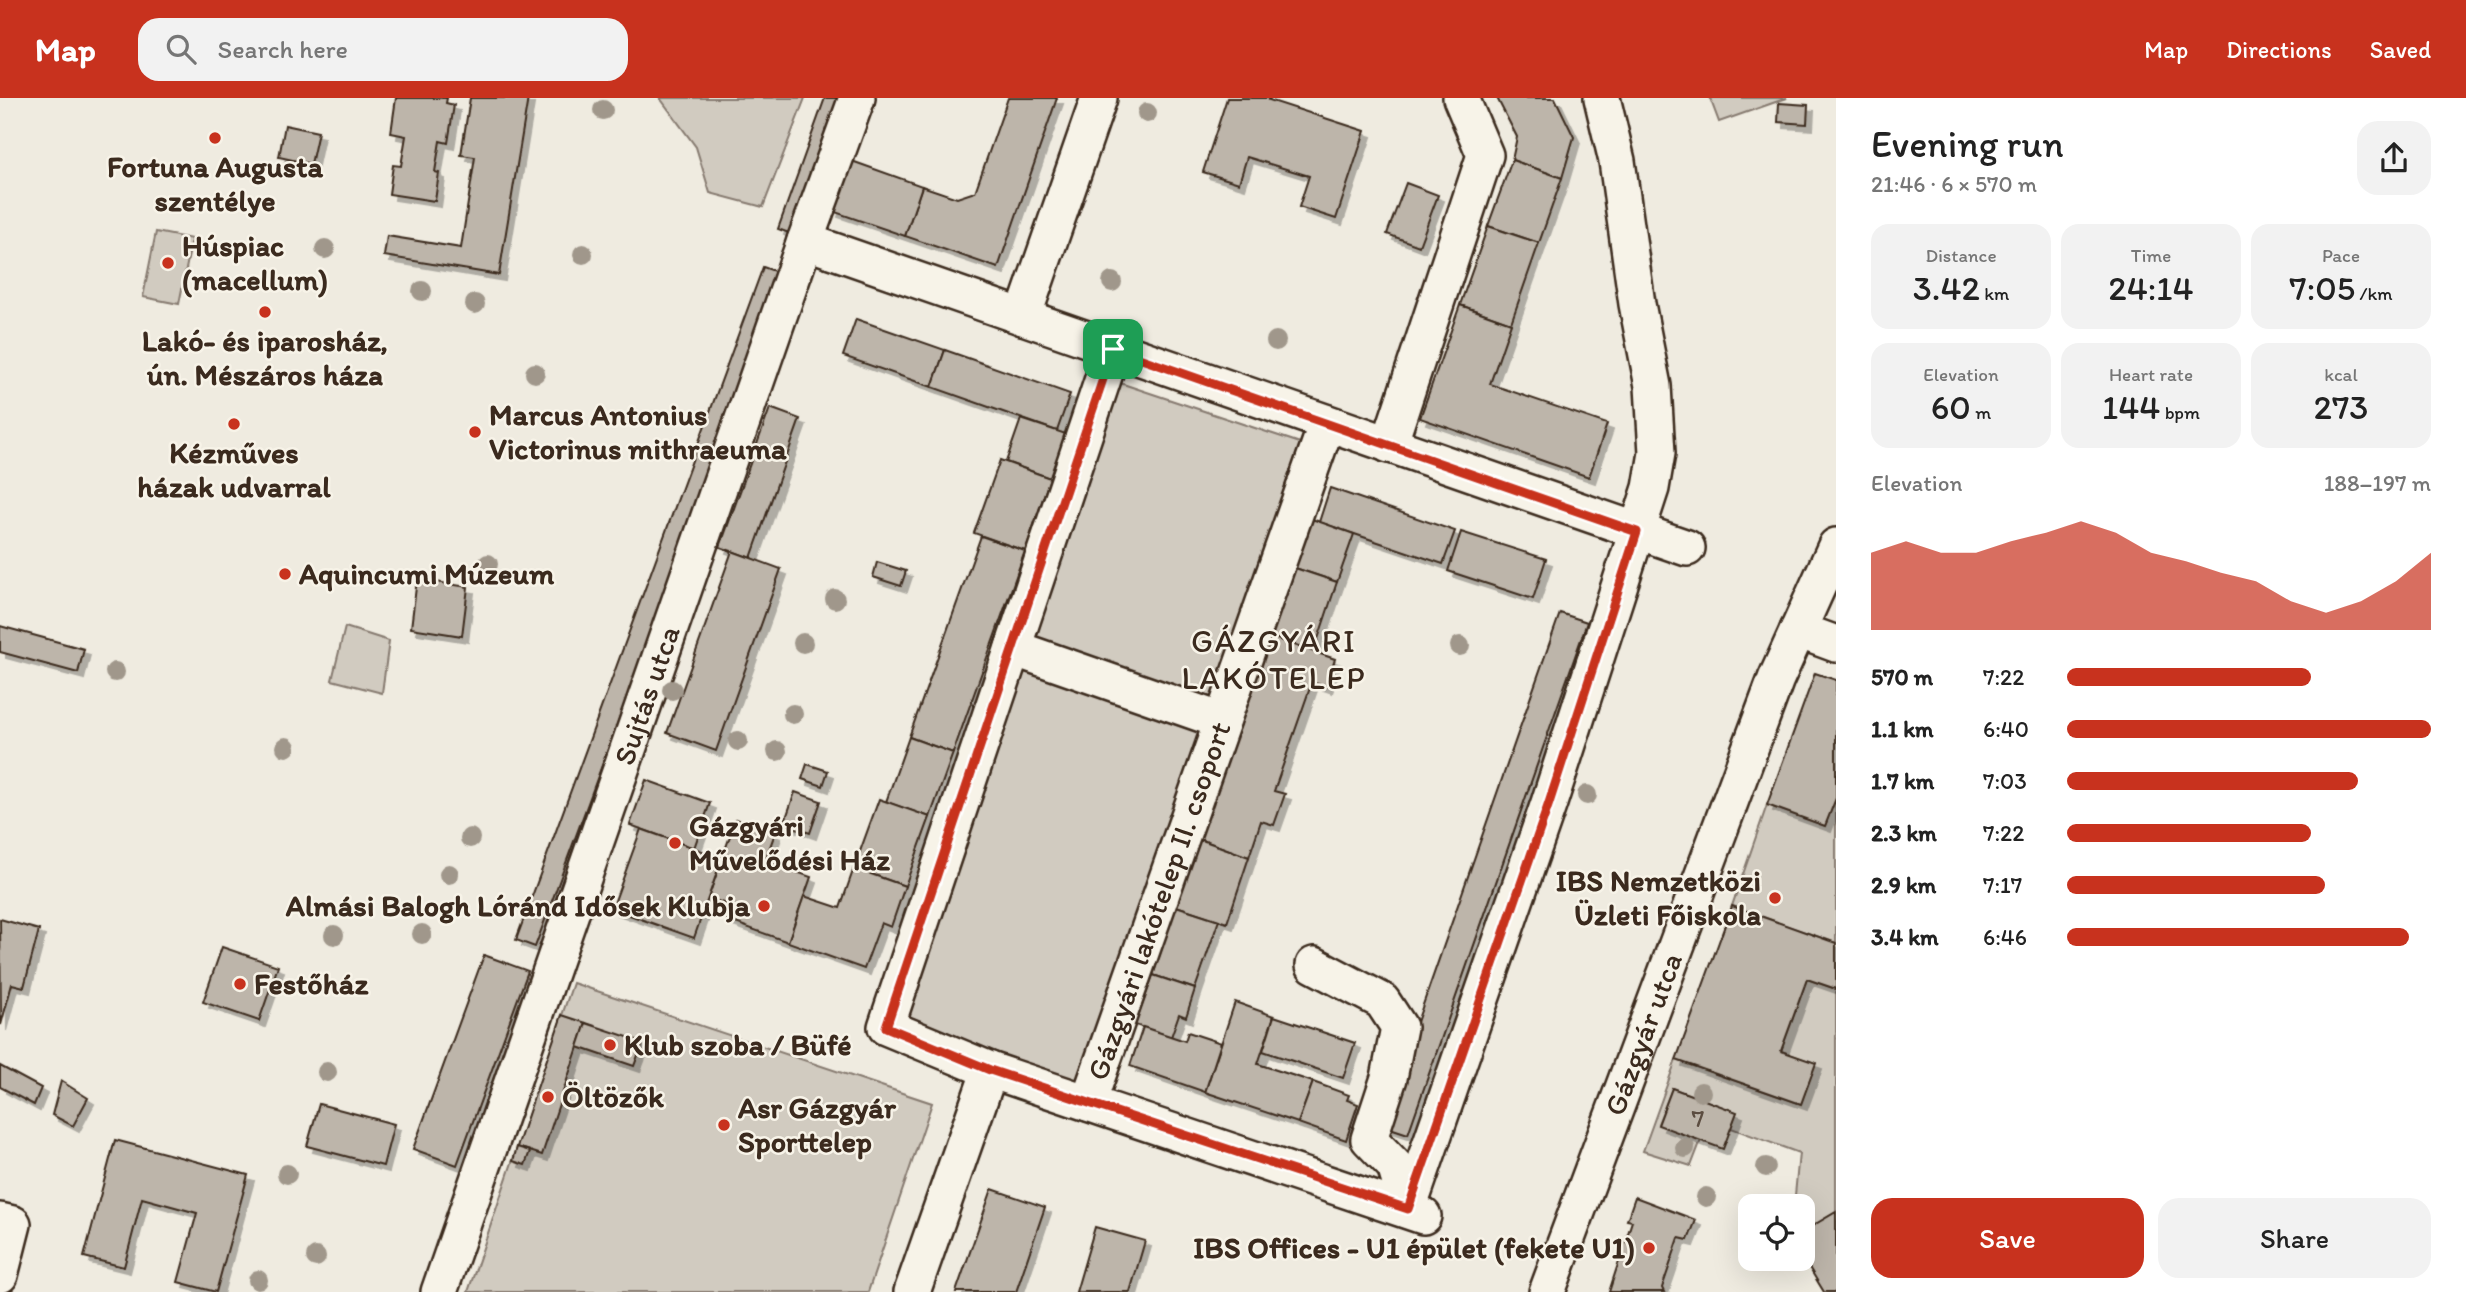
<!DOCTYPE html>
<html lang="en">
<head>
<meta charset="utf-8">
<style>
  :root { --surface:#fff; --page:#f2f2f2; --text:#222; --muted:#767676; --accent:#c8321e }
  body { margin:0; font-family:Itim,sans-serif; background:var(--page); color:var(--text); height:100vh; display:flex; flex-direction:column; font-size:26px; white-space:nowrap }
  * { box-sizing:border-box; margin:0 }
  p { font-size:23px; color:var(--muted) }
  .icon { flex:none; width:38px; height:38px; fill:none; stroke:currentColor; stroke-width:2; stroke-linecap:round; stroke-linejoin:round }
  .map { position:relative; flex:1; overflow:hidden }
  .panel { display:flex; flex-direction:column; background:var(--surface); width:630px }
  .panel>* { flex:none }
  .buttons { position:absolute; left:1738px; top:1096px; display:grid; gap:14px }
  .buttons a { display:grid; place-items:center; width:77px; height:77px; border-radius:14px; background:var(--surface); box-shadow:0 7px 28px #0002; font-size:35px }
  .pin { position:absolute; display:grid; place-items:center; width:60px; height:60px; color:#fff; margin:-30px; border-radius:14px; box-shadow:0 4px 10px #0006 }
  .round { display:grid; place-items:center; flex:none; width:74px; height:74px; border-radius:21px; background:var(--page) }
  .headline { display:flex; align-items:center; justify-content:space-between; height:119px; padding:0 35px }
  h1 { font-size:38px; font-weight:600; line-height:52px }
  .stats { display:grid; grid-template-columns:repeat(3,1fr); gap:10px; height:119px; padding:7px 35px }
  .stats div { display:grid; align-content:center; border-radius:18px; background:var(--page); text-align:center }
  .stats b { font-size:35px; font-weight:600 }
  .stats small { font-size:19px; font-weight:400 }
  .stats p { font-size:19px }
  .chart { height:196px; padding:14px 35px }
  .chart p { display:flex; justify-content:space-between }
  .chart svg { width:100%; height:126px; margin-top:7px; fill:var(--accent); opacity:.7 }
  .primary-button { display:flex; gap:14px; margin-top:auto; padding:14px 35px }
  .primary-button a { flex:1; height:80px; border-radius:21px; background:var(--accent); color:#fff; font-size:28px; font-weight:600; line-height:80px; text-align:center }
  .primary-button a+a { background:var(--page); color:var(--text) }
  ul { padding:0 35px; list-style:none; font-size:23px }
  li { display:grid; grid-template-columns:112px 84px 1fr; align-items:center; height:52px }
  li i { height:18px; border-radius:9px; background:var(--accent) }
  header { display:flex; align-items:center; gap:42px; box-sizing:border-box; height:98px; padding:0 35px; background:var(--accent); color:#fff }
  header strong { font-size:33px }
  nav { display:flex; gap:38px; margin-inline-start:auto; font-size:24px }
  .search { width:490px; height:63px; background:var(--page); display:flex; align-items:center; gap:18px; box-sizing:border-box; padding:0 24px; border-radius:21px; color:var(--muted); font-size:26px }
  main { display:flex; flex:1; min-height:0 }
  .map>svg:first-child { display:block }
</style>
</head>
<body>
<header>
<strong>Map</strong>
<div class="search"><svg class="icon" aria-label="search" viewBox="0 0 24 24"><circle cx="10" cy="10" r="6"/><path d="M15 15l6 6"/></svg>Search here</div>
<nav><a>Map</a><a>Directions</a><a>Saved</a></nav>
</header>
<main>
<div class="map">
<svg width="1836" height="1194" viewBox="0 0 1836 1194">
  <defs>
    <filter id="shadow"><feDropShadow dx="6" dy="6" stdDeviation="0" flood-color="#0004"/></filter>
  </defs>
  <rect width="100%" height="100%" fill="#efebe0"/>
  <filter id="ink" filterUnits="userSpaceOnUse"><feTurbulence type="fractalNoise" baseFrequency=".0143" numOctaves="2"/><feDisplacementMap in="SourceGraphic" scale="14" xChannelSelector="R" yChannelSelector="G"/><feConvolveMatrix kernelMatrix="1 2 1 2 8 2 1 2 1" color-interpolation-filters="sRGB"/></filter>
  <g filter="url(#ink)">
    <g fill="#d1cbc0" stroke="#867a6f" stroke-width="2">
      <path d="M660 0H805L763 109 710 95 696 49Z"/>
      <path d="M1710 0H1787L1719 24Z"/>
      <path d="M156 134 192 141 179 206 143 199Z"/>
      <path d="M1120 285 1300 345 1082 984 902 923Z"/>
      <path d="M345 529 389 543 382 595 332 582Z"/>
      <path d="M1836 699V845L1732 808 1767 707 1825 728Z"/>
      <path d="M1807 881 1836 891V1114L1803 1134 1802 1108H1794L1799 1055 1731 1030 1736 1014 1672 990 1658 1026 1701 1042 1691 1068 1643 1053 1676 962 1801 1006 1815 965 1781 953Z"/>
      <path d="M573 885 932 1005 868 1194H468Z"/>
    </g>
    <g fill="#bdb5aa" stroke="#3b2a1e" stroke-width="2" filter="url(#shadow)">
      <path d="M396 0H447L446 5 454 7 448 45 440 43 435 74 439 75 435 103 389 96 393 67 401 68 406 38 391 35Z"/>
      <path d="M470 0H528L499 177 384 158 387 138 461 150 475 59 461 57Z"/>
      <path d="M825 0H845L797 138 778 131Z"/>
      <path d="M1008 0H1057L998 170 905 138 922 88 957 100 975 94Z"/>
      <path d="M1227 0H1270L1269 2 1365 33 1336 121 1299 109 1309 78 1247 59 1239 85 1203 74Z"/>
      <path d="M1497 0H1555L1574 39 1562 80 1512 62 1517 39Z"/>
      <path d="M1779 5 1808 7 1807 26 1778 24Z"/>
      <path d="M285 27 318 34 311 66 279 59Z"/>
      <path d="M849 62 922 88 905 138 832 113Z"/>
      <path d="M1512 62 1562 80 1539 145 1488 128Z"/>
      <path d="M1406 85 1438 97 1419 148 1387 136Z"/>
      <path d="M1488 128 1539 145 1511 225 1460 207Z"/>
      <path d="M763 169 783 176 535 849 516 842Z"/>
      <path d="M1460 207 1511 225 1490 286 1607 326 1589 379 1420 320Z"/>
      <path d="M856 221 945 252 932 289 843 258Z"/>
      <path d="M945 252 1070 296 1057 333 932 289Z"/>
      <path d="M770 310 800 321 751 460 720 449Z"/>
      <path d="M1021 321 1066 336 1050 380 1006 364Z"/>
      <path d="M1000 362 1050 380 1025 453 974 435Z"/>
      <path d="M1330 390 1455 433 1443 466 1319 424Z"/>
      <path d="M1309 420 1354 436 1337 484 1292 469Z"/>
      <path d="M1461 434 1546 461 1533 501 1448 473Z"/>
      <path d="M981 438 1025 453 953 655 909 639Z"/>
      <path d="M732 453 781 471 716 653 667 635Z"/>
      <path d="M877 464 906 473 901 488 873 479Z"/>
      <path d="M1292 469 1337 484 1314 553 1268 538Z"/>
      <path d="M417 481 468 489 462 538 411 530Z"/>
      <path d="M1560 515 1587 524 1408 1036 1381 1027Z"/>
      <path d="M0 528 84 551 78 575 0 554Z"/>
      <path d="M1268 538 1335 561 1326 589 1312 584 1274 693 1285 696 1274 727 1261 723 1249 759 1199 741Z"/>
      <path d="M1815 575 1836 582V700L1825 728 1767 707Z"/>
      <path d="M909 639 953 655 930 719 886 704Z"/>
      <path d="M807 666 828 673 823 688 802 681Z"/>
      <path d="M646 682 710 705 694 750 630 727Z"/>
      <path d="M795 694 821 703 810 735 784 726Z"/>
      <path d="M879 701 930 719 905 788 854 770Z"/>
      <path d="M736 721 775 735 765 763 811 779 788 844 727 822 732 808 708 800Z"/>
      <path d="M641 731 722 760 694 840 612 811Z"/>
      <path d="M1199 741 1249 759 1227 825 1176 808Z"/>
      <path d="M854 770 905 788 891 829 881 825 864 871 788 844 804 798 840 810Z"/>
      <path d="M1176 808 1219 822 1195 891 1153 877Z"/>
      <path d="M1732 808 1836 845V891L1807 881 1781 953 1816 965 1801 1006 1676 962Z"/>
      <path d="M0 821 39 832 24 889 12 886 1 927Z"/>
      <path d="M222 849 278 868 259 923 203 904Z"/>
      <path d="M484 857 528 873 457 1067 413 1051Z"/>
      <path d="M1153 877 1195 891 1186 919 1179 916 1171 939 1135 927Z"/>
      <path d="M1235 904 1274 918 1258 966 1313 984 1298 1025 1205 994Z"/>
      <path d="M562 917 586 925 542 1057 517 1049Z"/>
      <path d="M1274 918 1355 945 1343 980 1263 953Z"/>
      <path d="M586 925 643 944 634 968 578 949Z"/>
      <path d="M1143 929 1185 943 1188 934 1221 945 1205 994 1130 968Z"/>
      <path d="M0 968 41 990 34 1007 0 989Z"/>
      <path d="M61 983 88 1000 73 1028 52 1017Z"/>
      <path d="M1313 984 1349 997 1347 1002 1358 1006 1346 1042 1298 1025Z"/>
      <path d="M1672 990 1737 1014 1723 1051 1658 1027Z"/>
      <path d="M319 1006 394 1026 383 1068 307 1048Z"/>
      <path d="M115 1042 248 1077 216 1194 178 1184 197 1115 142 1100 124 1169 84 1159Z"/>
      <path d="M517 1049 530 1053 525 1067 513 1063Z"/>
      <path d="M992 1091 1045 1109 1016 1194H956Z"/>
      <path d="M1635 1099 1696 1122 1688 1142 1679 1140 1662 1190 1664 1194H1609L1632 1123 1627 1122Z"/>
      <path d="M1836 1114V1194H1824L1802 1158V1134Z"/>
      <path d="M1095 1129 1145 1143 1130 1194H1076Z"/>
    </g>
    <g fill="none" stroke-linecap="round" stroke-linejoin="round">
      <defs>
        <g id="minor">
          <path d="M805 143 1687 450"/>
          <path d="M1023 219 1099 0"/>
          <path d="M1113 251 886 929 990 972 1423 1118"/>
          <path d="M1389 347 1485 57 1461 0"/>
          <path d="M1798 532 1836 546"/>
          <path d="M1013 550 1222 623"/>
          <path d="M1314 867 1382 903 1399 929 1389 980 1369 1041 1395 1068 1408 1111"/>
          <path id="s1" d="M1088 1005 1327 325"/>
          <path d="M1408 1111 1549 705 1651 390 1657 355 1653 288 1637 206 1617 63 1602 0"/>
          <path d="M0 1123 13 1126 0 1177"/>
          <path id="s2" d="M439 1194 805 143 857 0"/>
          <path d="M912 1194 990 972"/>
          <path id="s3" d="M1547 1194 1776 581 1836 448"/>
        </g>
      </defs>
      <use href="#minor" stroke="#3b2a1e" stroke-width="40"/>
      <use href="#minor" stroke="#f7f3e8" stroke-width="35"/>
    </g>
    <g fill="#a0978b">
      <circle cx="603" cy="12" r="10"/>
      <circle cx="1147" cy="15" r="10"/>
      <circle cx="325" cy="151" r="10"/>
      <circle cx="583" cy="156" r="10"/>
      <circle cx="1112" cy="184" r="10"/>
      <circle cx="422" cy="193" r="10"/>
      <circle cx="475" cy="206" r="10"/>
      <circle cx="1276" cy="243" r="10"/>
      <circle cx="535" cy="275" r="10"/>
      <circle cx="488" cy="466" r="10"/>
      <circle cx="835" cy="501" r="10"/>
      <circle cx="803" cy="545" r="10"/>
      <circle cx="1460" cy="548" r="10"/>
      <circle cx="115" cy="574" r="10"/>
      <circle cx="672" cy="592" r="10"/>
      <circle cx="793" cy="616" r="10"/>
      <circle cx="738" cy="643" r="10"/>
      <circle cx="286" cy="649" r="10"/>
      <circle cx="777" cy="653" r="10"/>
      <circle cx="1587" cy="697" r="10"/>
      <circle cx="470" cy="740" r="10"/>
      <circle cx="449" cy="776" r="10"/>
      <circle cx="422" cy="836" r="10"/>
      <circle cx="334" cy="837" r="10"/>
      <circle cx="327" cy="974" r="10"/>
      <circle cx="1701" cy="994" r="10"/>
      <circle cx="1685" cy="1050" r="10"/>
      <circle cx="1766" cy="1069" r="10"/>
      <circle cx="287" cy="1076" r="10"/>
      <circle cx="1706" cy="1099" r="10"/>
      <circle cx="316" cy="1159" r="10"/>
      <circle cx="258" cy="1182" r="10"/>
    </g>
  </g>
  <g fill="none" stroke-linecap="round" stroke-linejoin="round" filter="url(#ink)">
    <defs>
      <path id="route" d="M1113 251 1637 434 1549 705 1408 1111 990 972 886 929Z"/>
    </defs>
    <use href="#route" stroke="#fff" stroke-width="14"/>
    <use href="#route" stroke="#c8321e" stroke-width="9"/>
  </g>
  <g fill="#c8321e" stroke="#f7f3e8" stroke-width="2.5">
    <circle cx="215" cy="40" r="7"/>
    <circle cx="168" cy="165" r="7"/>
    <circle cx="265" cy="214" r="7"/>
    <circle cx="234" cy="326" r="7"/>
    <circle cx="475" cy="334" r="7"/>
    <circle cx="285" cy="476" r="7"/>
    <circle cx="675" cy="745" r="7"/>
    <circle cx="1775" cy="800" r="7"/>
    <circle cx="764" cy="808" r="7"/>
    <circle cx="240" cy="886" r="7"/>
    <circle cx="610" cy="947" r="7"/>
    <circle cx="548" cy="999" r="7"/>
    <circle cx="724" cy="1027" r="7"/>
    <circle cx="1649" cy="1150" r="7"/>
  </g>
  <g text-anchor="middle" stroke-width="5" stroke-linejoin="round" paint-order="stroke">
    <g font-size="26" fill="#5c4d41">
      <text x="1698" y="1029">7</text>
    </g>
    <g font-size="30" font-weight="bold" fill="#3b2a1e" stroke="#f7f3e8" text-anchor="start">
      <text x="215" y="79" text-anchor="middle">Fortuna Augusta<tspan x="215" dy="34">szentélye</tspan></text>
      <text x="182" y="158">Húspiac<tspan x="182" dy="34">(macellum)</tspan></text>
      <text x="265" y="253" text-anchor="middle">Lakó- és iparosház,<tspan x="265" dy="34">ún. Mészáros háza</tspan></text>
      <text x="489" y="327">Marcus Antonius<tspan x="489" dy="34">Victorinus mithraeuma</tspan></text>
      <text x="234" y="365" text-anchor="middle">Kézműves<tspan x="234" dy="34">házak udvarral</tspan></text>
      <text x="299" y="486">Aquincumi Múzeum</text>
      <text x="689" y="738">Gázgyári<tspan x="689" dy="34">Művelődési Ház</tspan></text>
      <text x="1761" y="793" text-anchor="end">IBS Nemzetközi<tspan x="1761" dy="34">Üzleti Főiskola</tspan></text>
      <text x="750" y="818" text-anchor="end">Almási Balogh Lóránd Idősek Klubja</text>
      <text x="254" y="896">Festőház</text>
      <text x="624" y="957">Klub szoba / Büfé</text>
      <text x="562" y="1009">Öltözők</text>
      <text x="738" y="1020">Asr Gázgyár<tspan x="738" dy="34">Sporttelep</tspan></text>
      <text x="1635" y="1160" text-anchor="end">IBS Offices - U1 épület (fekete U1)</text>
    </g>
    <g font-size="30" fill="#3b2a1e" stroke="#f7f3e8">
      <text dy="10" stroke="none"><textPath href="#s2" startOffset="632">Sujtás utca</textPath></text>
      <text dy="10" stroke="none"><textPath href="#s1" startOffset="214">Gázgyári lakótelep II. csoport</textPath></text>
      <text dy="10" stroke="none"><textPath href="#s3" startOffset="275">Gázgyár utca</textPath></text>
    </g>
    <g font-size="32" letter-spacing="2" fill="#3b2a1e" stroke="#f7f3e8">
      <text x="1274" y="554">GÁZGYÁRI<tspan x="1274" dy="37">LAKÓTELEP</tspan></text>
    </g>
  </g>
</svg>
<div class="buttons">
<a><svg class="icon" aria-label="locate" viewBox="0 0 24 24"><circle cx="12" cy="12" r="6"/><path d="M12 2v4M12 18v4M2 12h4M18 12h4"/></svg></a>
</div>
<div class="pin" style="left:1113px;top:251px;background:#1e9e55"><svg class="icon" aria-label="arrive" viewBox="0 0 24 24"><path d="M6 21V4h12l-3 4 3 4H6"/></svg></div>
</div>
<section class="panel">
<div class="headline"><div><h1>Evening run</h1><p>21:46 · 6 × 570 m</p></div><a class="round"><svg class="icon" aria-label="share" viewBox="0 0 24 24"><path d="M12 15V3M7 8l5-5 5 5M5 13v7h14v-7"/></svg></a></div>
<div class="stats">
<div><p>Distance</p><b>3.42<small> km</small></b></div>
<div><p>Time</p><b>24:14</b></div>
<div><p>Pace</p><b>7:05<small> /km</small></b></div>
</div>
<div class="stats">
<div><p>Elevation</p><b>60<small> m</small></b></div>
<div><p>Heart rate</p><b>144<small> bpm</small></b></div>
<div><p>kcal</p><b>273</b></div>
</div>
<div class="chart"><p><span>Elevation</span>188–197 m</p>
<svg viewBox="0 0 160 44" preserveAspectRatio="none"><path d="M0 44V17L10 13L20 17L30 17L40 13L50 10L60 6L70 10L80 17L90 20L100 24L110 27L120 34L130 38L140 34L150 27L160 17V44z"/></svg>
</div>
<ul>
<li><b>570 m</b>7:22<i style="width:67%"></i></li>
<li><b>1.1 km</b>6:40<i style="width:100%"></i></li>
<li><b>1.7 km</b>7:03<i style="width:80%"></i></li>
<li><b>2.3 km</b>7:22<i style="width:67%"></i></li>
<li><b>2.9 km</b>7:17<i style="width:71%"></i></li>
<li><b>3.4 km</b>6:46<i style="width:94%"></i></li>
</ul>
<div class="primary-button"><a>Save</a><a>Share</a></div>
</section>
</main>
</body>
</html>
